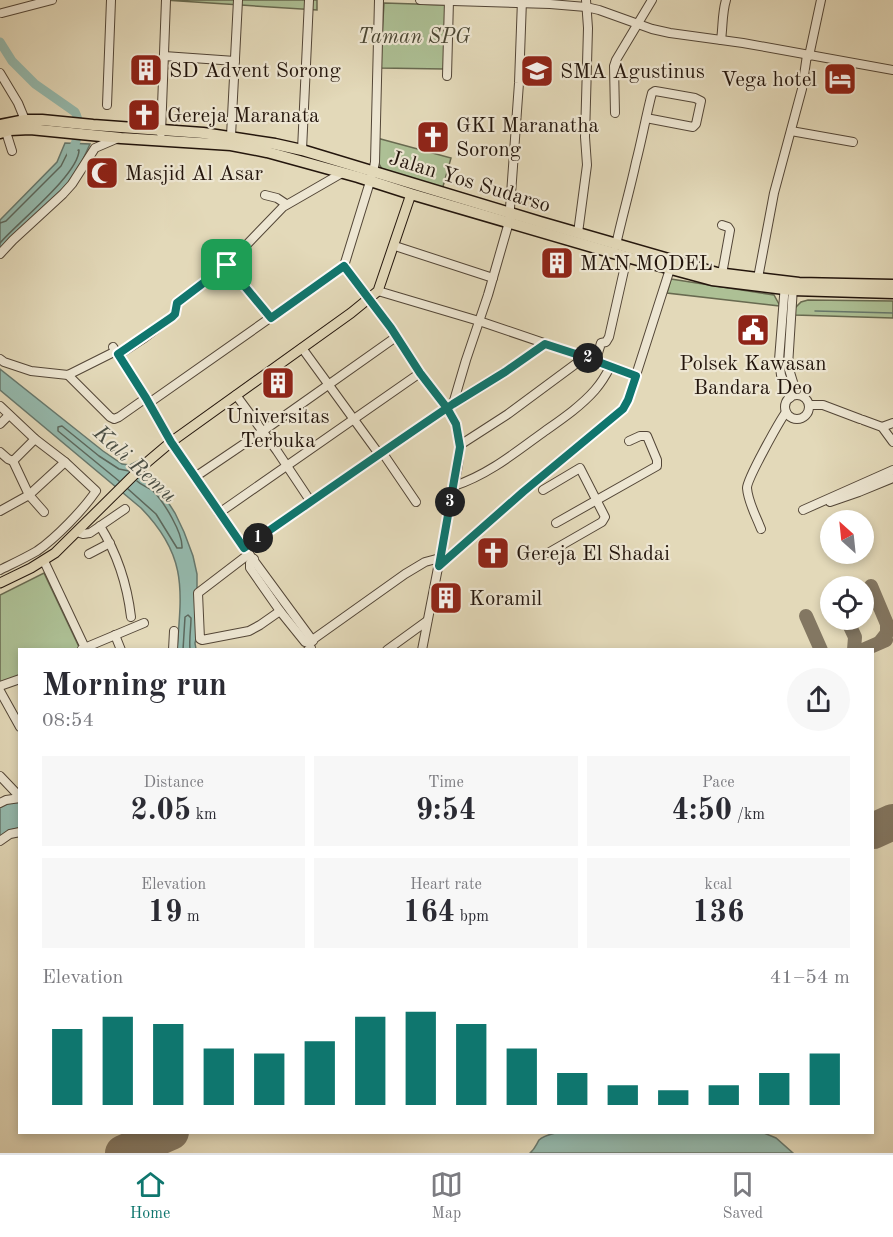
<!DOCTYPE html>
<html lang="en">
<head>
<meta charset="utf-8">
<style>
  :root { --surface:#fff; --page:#f7f7f7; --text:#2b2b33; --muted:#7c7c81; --line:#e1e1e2; --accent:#0f766e }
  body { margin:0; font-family:"Old Standard TT",serif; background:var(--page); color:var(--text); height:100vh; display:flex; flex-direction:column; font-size:22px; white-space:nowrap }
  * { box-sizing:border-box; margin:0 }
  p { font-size:20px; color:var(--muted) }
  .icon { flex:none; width:33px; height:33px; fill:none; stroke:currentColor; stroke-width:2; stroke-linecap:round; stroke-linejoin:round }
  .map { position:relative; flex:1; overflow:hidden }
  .sheet { position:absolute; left:18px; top:648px; width:856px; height:486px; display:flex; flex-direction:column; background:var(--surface); border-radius:0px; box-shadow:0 3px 9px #0003 }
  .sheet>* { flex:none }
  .needle { width:39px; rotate:333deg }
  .buttons { position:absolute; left:820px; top:510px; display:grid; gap:12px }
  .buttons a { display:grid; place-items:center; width:54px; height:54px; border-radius:50%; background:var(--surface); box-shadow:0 3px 9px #0003; font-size:30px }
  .pin { position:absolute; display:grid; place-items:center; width:51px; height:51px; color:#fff; margin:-26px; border-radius:12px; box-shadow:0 3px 9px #0006 }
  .km { position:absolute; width:30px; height:30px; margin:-15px; border-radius:50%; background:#222; color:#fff; font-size:16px; line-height:30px; text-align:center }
  .round { display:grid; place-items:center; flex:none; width:63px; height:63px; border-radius:32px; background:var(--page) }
  .head { display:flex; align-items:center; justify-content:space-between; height:102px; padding:0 24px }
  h1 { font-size:33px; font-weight:700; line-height:45px }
  .metrics { display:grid; grid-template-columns:repeat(3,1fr); gap:9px; height:102px; padding:6px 24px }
  .metrics div { display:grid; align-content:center; border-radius:0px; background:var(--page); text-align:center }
  .metrics b { font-size:30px; font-weight:700 }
  .metrics small { font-size:16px; font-weight:400 }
  .metrics p { font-size:16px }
  .chart { height:168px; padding:12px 24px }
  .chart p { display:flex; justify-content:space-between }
  .chart svg { width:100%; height:108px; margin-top:6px; stroke:var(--accent); stroke-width:6 }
  .tabs { display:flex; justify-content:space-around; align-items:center; height:84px; border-top:2px solid var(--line); background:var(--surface); font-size:16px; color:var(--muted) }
  .tabs a { display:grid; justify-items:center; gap:3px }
  .tabs .active { color:var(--accent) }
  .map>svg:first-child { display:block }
</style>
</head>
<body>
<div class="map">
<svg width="893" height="1153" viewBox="0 0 893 1153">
  <rect width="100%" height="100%" fill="#e3d9b9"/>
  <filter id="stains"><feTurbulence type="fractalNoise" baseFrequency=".00333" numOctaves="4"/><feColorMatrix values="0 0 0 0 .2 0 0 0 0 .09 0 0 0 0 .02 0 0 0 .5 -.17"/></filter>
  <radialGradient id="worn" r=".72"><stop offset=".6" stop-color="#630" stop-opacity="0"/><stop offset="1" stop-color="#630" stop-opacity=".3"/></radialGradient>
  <g fill="#adc095" stroke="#686a50" stroke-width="1.5">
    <path d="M164 0H317V10Z"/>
    <path d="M384 3 447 5 444 69 380 68Z"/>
    <path d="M377 138 451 158 442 190 384 173 376 158Z"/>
    <path d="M671 279 774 295 780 306 667 293Z"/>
    <path d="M808 300 893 301V318L795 315V308L801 302Z"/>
    <path d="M44 573 80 649 20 650 19 677 0 686V595Z"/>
  </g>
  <g fill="#95baae" stroke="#67786d" stroke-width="1.5">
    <path d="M65 143 90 144 79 168 64 188 13 238 0 252V220L57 162Z"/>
    <path d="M0 369 103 451 122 464 130 465 138 461 134 467 145 481 154 484 164 496 175 513 184 532 193 556 197 574V634L195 643 196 649H177C182 589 187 555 141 508L0 390Z"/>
    <path d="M19 800V828L11 830 0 837V806Z"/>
    <path d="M559 1132 764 1133 776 1138 793 1153H530C535 1149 536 1145 539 1140 544 1135 552 1134 559 1132Z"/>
  </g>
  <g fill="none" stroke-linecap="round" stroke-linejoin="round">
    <g stroke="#5c685d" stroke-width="1.5">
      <path d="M0 223 6 221 61 166 69 150H79C79 174 17 223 0 243"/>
      <path d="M119 481 58 431V427L62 426 99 456 119 469 129 471"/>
      <path d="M128 489 156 514 177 548H182C183 533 164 502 153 491 148 487 142 486 137 481"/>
      <path d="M183 650 185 617 188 615 191 618C191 628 189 639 190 650"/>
    </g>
    <path stroke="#67786d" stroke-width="1.5" d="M815 311 893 313"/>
    <path stroke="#95baae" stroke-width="9" d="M0 42 12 61 35 84 75 112C82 124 77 142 71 153"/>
    <g stroke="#837762" stroke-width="14">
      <path d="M871 586 887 624V633L880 642"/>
      <path d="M806 616 821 650"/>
      <path d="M847 620 855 637 854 650"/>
      <path d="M863 650 886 640"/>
      <path d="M873 827H882"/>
    </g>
    <g stroke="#837762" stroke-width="36">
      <path d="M873 831 893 822"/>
      <path d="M123 1153 171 1132"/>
    </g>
    <defs>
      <g id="minor">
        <path d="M420 0 550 4 586 7 599 10 652 29 670 33 743 43 893 70"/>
        <path d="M2 13 52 0"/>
        <path d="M721 40C723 26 722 13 726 0"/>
        <path d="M164 56 235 61"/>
        <path d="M809 56 821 0"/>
        <path d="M0 73 18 103 25 120"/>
        <path d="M447 76 449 0"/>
        <path d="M107 105 111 0"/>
        <path d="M615 113 614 66 616 60 652 0"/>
        <path d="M791 131 853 142"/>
        <path d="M6 132 12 151"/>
        <path d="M161 133 166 0"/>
        <path d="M231 136 238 0"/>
        <path d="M302 150 309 0"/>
        <path d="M265 195 277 198 286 204"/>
        <path d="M578 233 587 165 585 137 588 28 586 0"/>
        <path d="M616 245C622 217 630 190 636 162 642 139 646 116 652 93L655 91 661 92 695 98 701 101 696 124 693 127 646 118"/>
        <path d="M395 246 493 278"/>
        <path d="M0 254 13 240 63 194 72 184 95 148 116 139"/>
        <path d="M227 265 271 318"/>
        <path d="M344 266 391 328 420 373 450 413 456 424 460 445 458 465 422 650"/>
        <path d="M722 274 730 230 728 227 722 225"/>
        <path d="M758 278 774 193 802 89 807 55"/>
        <path d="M785 284 779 360 781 375 790 398"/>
        <path d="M793 287 788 366 797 395"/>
        <path d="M378 291 479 321 585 357 636 376"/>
        <path d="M113 347 146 398 171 442 219 513 313 641"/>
        <path d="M302 348 379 454"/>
        <path d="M598 353 601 343 606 342 609 337 627 257"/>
        <path d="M118 355 144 338 172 317 175 314 177 303 227 265 283 207 342 173"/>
        <path d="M0 359 4 362 31 371 68 375 116 351"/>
        <path d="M68 375 110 417 114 419 119 417 146 398"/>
        <path d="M236 395 277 451 311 502"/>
        <circle cx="797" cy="407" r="12"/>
        <path d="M149 403 344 266 373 172 375 162 379 0"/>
        <path d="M453 404 466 360 488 295 509 222 519 83 522 0"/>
        <path d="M809 405H823L860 419"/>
        <path d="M0 406 35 439 65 462 96 491C83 510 56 538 37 551 25 558 12 564 0 570"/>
        <path d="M863 420 882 427 893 442"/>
        <path d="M0 424 9 415"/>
        <path d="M882 427 893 423"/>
        <path d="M460 445 508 414 585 357"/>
        <path d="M0 452 8 459 13 461 35 439"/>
        <path d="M382 452 416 502"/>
        <path d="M13 461 29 495 44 512"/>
        <path d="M195 477 263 431 396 337"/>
        <path d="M454 486C488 475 516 452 545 431 562 419 581 406 595 390 601 383 606 375 610 367"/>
        <path d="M543 490 580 468 605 517 602 522 548 553"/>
        <path d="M830 502 859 492 893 478"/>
        <path d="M803 510 893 470"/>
        <path d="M0 511 29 495 65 462"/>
        <path d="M219 513 420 373"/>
        <path d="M556 523 657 466V460L647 436H640L629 441"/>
        <path d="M100 526C118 555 127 583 131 617"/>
        <path d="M761 529C756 516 748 502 747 488 747 479 779 422 786 412"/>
        <path d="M77 532 83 534 90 533 125 509"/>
        <path d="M245 548C310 502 375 457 441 412 476 389 512 369 545 344"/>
        <path d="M89 554 110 543"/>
        <path d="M249 554 198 593 200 639 202 640 249 631 260 625 280 611"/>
        <path d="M254 559 250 563V568L280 611 305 642 308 643 405 574 425 562 440 558"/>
        <path d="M44 561 86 650"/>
        <path d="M439 565 523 492 623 409 628 400 670 269"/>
        <path d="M115 635 121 650"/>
        <path d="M82 649 144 623"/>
        <path d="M173 650 174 631"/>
        <path d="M308 650 311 648"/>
        <path d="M387 650 427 621"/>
        <path d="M0 686 20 679"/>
        <path d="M0 691 20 727"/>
        <path d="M0 776 20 797"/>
        <path d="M0 803 6 800 20 798"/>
        <path d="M0 841 10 834 20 832"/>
      </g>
      <path id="major" d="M0 583 31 568 55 553 145 464 171 442 351 313 378 291 411 194"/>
      <g id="highway">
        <path d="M0 125 25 120H42L93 125 203 133 275 144 302 150 540 222 717 273 799 283 893 285"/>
        <path d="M0 133 10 130 30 129 121 138 231 145 267 152 358 177 411 194 627 257 712 280 792 290 893 293"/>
      </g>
    </defs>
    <use href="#minor" stroke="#534637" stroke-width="10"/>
    <use href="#major" stroke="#23150c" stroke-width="11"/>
    <use href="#highway" stroke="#23150c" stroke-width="13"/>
    <use href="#minor" stroke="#ede6d2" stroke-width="8"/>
    <use href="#major" stroke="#e3d9b9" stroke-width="9"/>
    <use href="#highway" stroke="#e3d9b9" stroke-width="10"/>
  </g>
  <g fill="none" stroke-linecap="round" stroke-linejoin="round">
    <defs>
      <path id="route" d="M227 265 177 303 175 314 172 317 118 354 146 398 171 442 244 548C312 501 379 454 447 408L453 404 505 372 545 344 585 357 636 376 628 400 623 409 523 492 439 566 460 447 456 424 447 408 420 373 391 328 344 266 271 318 227 265"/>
    </defs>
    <use href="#route" stroke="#fff" stroke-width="12"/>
    <use href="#route" stroke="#0f766e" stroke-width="8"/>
  </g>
  <defs>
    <symbol id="building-square" viewBox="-11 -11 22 22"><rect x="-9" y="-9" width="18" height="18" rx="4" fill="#8f2418" stroke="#ede6d2"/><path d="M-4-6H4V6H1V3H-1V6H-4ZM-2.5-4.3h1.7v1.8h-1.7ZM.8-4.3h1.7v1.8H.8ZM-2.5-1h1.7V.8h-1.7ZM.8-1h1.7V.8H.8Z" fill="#fff"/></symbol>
    <symbol id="school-square" viewBox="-11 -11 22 22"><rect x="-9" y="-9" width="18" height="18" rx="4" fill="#8f2418" stroke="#ede6d2"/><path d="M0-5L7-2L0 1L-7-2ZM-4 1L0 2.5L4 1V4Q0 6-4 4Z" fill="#fff"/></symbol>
    <symbol id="hotel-square" viewBox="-11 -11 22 22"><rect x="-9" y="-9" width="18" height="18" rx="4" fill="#8f2418" stroke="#ede6d2"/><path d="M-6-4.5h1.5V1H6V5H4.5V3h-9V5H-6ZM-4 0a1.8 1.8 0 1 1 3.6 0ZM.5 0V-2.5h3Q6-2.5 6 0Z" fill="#fff"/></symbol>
    <symbol id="church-square" viewBox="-11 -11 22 22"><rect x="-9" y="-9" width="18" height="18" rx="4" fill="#8f2418" stroke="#ede6d2"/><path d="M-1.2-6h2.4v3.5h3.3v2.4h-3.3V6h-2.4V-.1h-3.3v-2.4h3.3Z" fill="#fff"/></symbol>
    <symbol id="mosque-square" viewBox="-11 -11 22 22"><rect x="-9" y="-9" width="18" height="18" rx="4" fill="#8f2418" stroke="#ede6d2"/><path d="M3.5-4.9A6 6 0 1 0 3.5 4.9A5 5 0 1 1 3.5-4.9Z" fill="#fff"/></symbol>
    <symbol id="civic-square" viewBox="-11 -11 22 22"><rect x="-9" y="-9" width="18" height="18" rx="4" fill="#8f2418" stroke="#ede6d2"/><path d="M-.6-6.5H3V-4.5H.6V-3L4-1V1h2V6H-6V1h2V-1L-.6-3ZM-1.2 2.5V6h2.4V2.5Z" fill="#fff"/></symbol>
  </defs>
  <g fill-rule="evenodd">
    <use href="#building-square" x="127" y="51" width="38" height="38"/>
    <use href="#school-square" x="518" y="52" width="38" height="38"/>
    <use href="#hotel-square" x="821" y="60" width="38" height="38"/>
    <use href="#church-square" x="125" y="96" width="38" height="38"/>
    <use href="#church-square" x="414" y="118" width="38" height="38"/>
    <use href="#mosque-square" x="83" y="154" width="38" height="38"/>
    <use href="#building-square" x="538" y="244" width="38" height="38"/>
    <use href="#civic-square" x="734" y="311" width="38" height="38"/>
    <use href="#building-square" x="259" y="364" width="38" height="38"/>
    <use href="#church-square" x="474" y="534" width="38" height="38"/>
    <use href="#building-square" x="427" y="579" width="38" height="38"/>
  </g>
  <g text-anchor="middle" stroke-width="4.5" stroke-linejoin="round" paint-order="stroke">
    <g font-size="21" font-style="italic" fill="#4c4835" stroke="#ede6d2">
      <text x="414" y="43">Taman SPG</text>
    </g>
    <g font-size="21" fill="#23150c" stroke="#ede6d2" text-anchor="start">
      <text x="169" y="77">SD Advent Sorong</text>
      <text x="560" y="78">SMA Agustinus</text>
      <text x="817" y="86" text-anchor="end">Vega hotel</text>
      <text x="167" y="122">Gereja Maranata</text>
      <text x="456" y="132">GKI Maranatha<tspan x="456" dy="24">Sorong</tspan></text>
      <text x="125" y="180">Masjid Al Asar</text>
      <text x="580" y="270">MAN MODEL</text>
      <text x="753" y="370" text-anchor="middle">Polsek Kawasan<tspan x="753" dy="24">Bandara Deo</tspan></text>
      <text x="278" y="423" text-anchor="middle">Universitas<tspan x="278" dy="24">Terbuka</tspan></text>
      <text x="516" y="560">Gereja El Shadai</text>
      <text x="469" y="605">Koramil</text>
    </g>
    <g font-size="21" fill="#23150c" stroke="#ede6d2">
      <text transform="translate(470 181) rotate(17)" y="7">Jalan Yos Sudarso</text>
    </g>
    <g font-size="22" font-style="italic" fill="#4b4f45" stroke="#ede6d2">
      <text transform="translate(136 463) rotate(42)" y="8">Kali Remu</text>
    </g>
  </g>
  <rect width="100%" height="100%" filter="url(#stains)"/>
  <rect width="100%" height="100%" fill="url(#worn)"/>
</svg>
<div class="buttons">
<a><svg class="needle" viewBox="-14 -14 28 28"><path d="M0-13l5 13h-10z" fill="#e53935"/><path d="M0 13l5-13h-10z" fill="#7c7c81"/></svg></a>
<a><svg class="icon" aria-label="locate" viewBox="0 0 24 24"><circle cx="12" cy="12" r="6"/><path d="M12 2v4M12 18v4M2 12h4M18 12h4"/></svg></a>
</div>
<div class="pin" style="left:227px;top:265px;background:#1e9e55"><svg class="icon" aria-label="arrive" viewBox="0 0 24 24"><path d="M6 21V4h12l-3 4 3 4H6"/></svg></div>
<b class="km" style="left:258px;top:538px">1</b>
<b class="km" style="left:588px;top:358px">2</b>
<b class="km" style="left:450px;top:502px">3</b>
<section class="sheet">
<div class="head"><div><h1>Morning run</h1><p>08:54</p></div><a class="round"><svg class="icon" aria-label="share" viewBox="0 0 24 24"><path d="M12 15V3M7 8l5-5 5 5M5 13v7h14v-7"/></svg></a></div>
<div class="metrics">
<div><p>Distance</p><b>2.05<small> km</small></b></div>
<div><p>Time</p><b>9:54</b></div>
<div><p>Pace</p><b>4:50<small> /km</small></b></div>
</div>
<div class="metrics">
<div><p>Elevation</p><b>19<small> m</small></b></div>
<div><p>Heart rate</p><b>164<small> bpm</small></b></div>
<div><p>kcal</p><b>136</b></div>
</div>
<div class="chart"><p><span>Elevation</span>41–54 m</p>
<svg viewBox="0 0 160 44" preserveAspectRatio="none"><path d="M5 44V13M15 44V8M25 44V11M35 44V21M45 44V23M55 44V18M65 44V8M75 44V6M85 44V11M95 44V21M105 44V31M115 44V36M125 44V38M135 44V36M145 44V31M155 44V23"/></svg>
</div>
</section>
</div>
<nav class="tabs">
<a class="active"><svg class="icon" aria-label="home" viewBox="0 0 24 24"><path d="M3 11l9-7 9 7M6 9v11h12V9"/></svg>Home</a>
<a><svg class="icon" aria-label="map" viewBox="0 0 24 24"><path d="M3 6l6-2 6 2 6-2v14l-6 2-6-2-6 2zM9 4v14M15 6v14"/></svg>Map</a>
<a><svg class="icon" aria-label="saved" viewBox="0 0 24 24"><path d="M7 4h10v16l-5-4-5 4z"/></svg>Saved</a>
</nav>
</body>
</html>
